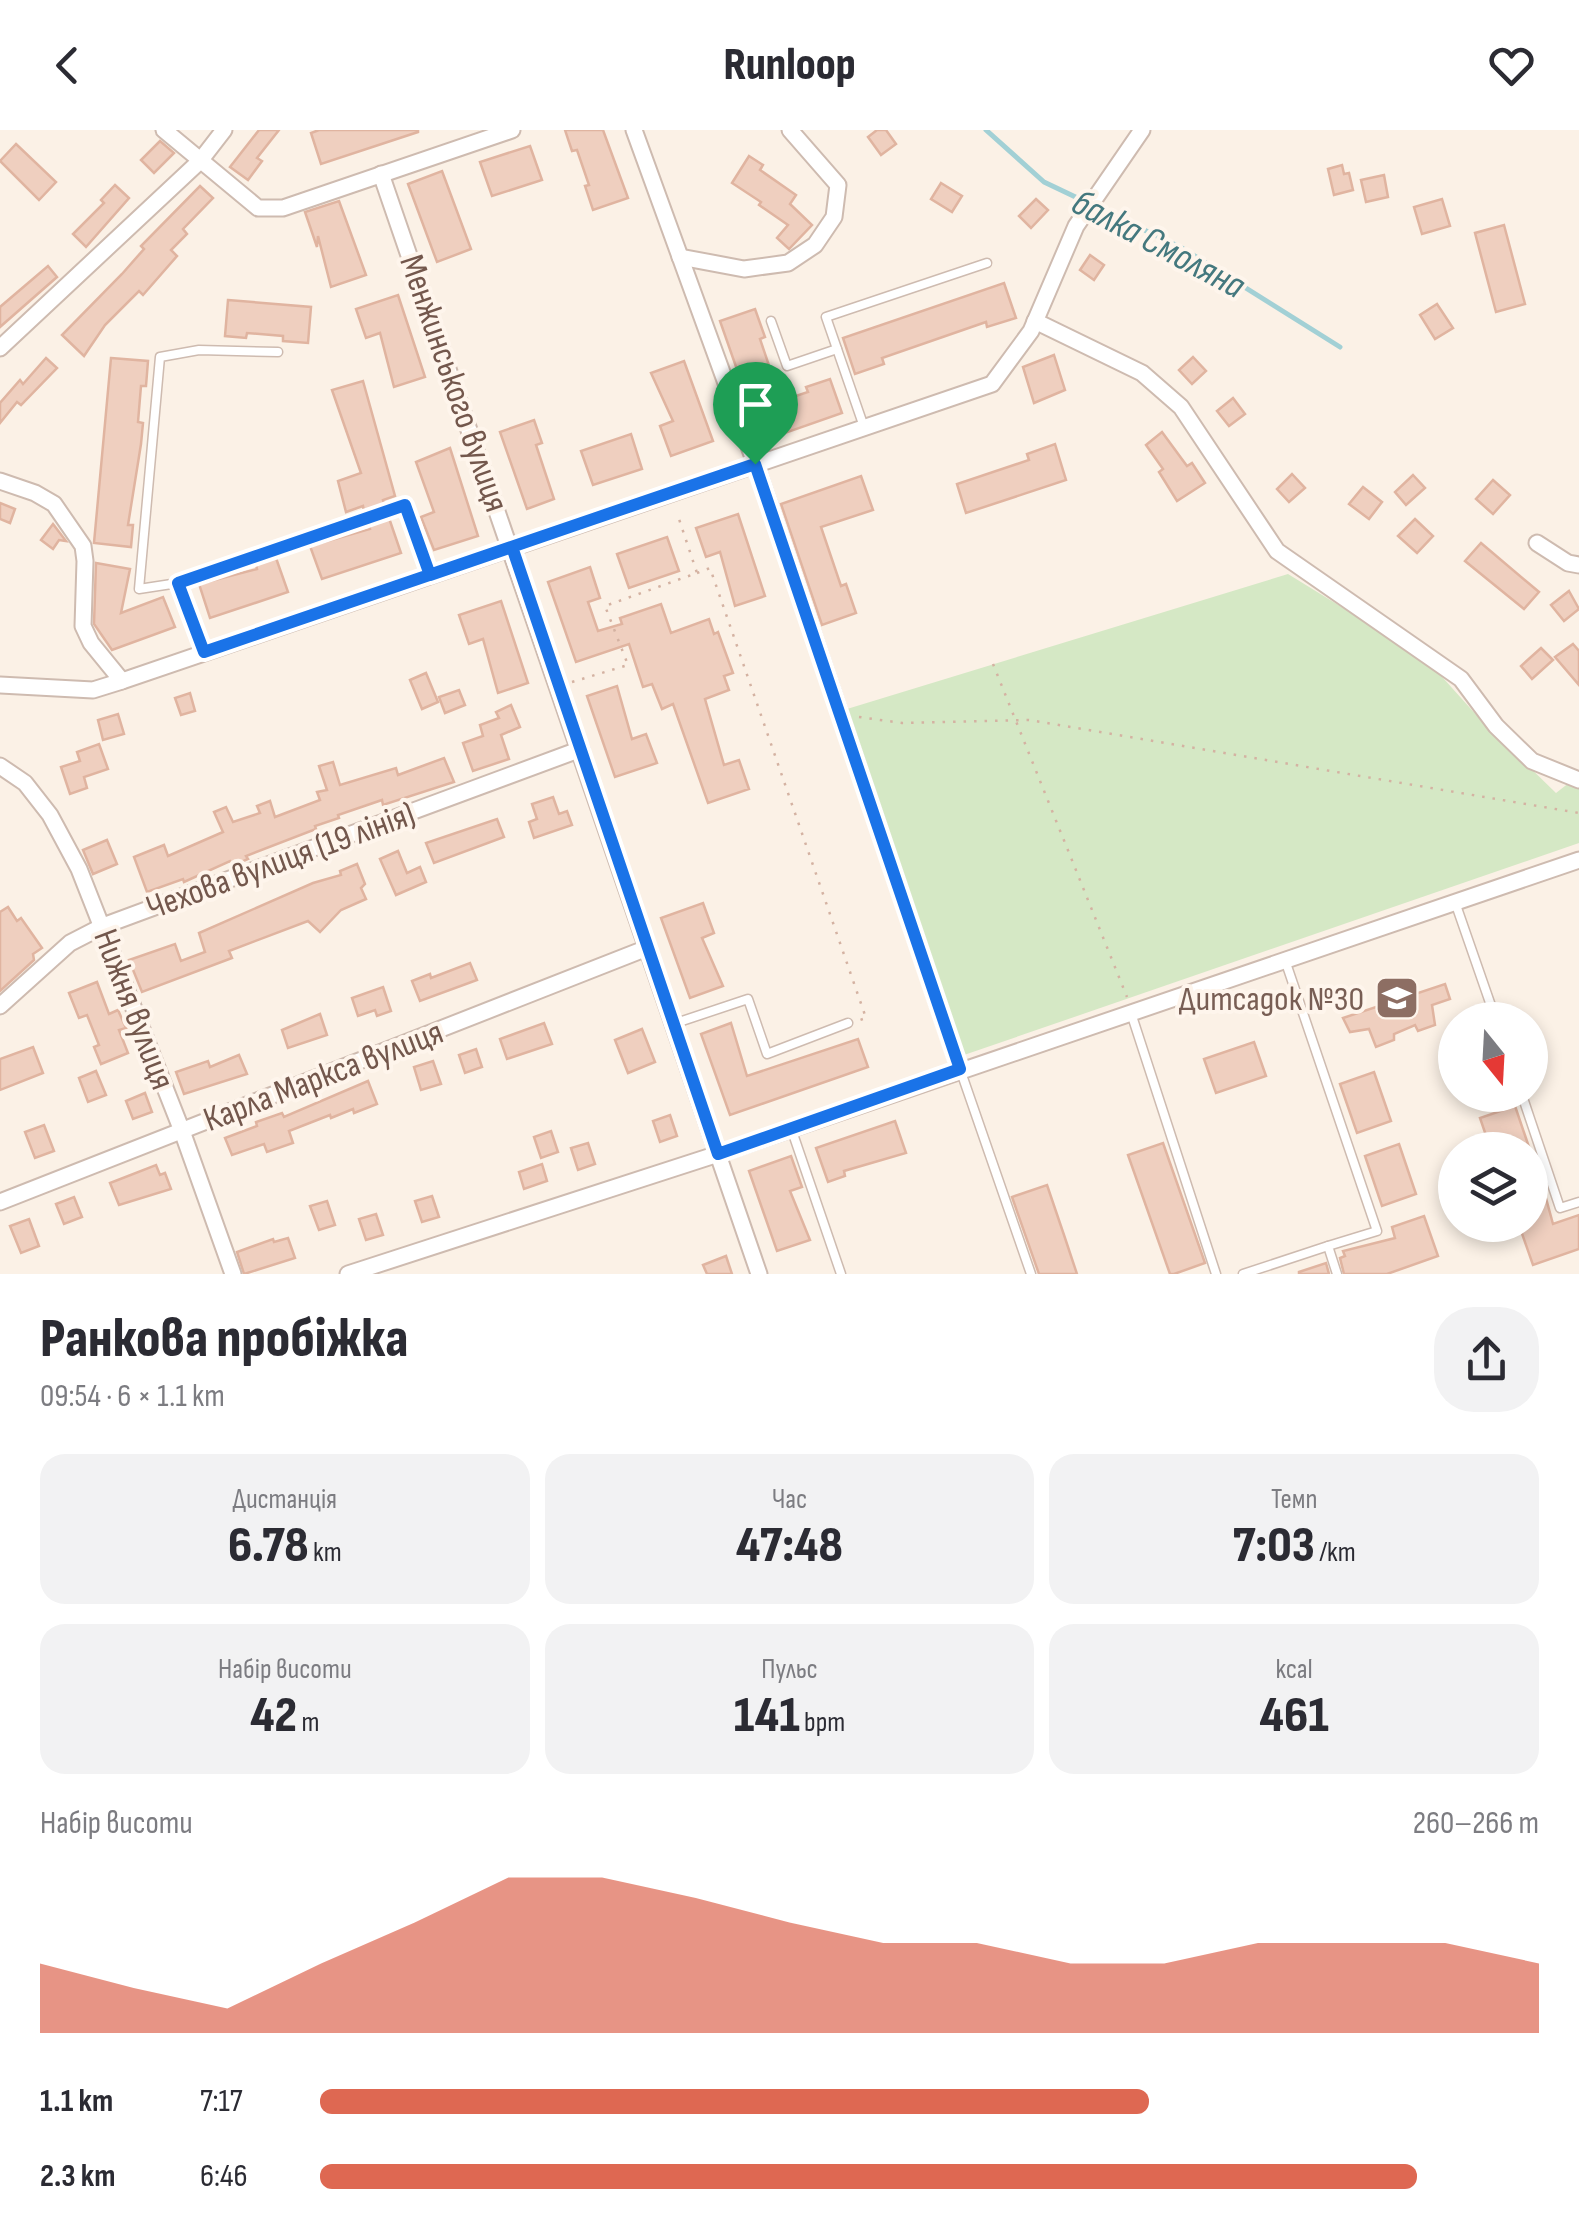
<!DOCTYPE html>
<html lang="uk">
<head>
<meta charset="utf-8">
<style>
  :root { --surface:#fff; --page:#f2f2f3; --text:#2b2b33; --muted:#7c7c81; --accent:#de6852 }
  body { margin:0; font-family:"Sofia Sans Condensed",sans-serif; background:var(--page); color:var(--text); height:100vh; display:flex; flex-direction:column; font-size:38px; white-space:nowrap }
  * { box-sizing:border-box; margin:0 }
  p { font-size:32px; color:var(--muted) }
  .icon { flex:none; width:55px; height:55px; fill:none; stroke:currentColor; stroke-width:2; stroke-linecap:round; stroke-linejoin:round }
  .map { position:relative; height:1144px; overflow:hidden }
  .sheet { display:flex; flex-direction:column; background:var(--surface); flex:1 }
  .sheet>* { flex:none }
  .needle { width:65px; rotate:162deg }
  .tools { position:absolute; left:1438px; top:872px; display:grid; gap:20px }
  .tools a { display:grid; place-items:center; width:110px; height:110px; border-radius:50%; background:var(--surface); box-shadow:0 5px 15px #0003; font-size:50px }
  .pin { position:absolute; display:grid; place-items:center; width:85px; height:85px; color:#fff; margin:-102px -42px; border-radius:50% 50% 50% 0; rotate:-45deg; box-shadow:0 0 10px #0007 }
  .pin .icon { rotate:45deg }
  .round { display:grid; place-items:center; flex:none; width:105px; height:105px; border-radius:40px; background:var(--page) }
  .head { display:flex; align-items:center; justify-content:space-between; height:170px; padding:0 40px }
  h1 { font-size:55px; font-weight:800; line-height:75px }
  .metrics { display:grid; grid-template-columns:repeat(3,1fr); gap:15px; height:170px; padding:10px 40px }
  .metrics div { display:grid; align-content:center; border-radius:25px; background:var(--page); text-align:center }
  .metrics b { font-size:50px; font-weight:800 }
  .metrics small { font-size:28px; font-weight:400 }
  .metrics p { font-size:28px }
  .chart { height:280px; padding:20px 40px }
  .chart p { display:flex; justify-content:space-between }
  .chart svg { width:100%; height:180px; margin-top:10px; fill:var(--accent); opacity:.7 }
  ul { padding:0 40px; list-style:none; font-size:32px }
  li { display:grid; grid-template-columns:160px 120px 1fr; align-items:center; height:75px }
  li i { height:25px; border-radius:12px; background:var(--accent) }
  header { display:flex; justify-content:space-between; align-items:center; height:130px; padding:0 40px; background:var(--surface); font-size:45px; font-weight:800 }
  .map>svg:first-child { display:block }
</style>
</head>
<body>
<header><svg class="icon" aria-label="back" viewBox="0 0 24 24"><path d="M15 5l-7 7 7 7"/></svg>Runloop<svg class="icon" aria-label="heart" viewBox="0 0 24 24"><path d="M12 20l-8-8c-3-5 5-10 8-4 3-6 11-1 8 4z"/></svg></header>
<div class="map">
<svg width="1579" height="1144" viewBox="0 0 1579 1144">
  <rect width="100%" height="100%" fill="#fbf1e6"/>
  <path fill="#d5e8c5" d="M1288 444 1426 529 1479 588 1556 663 1579 645V713L964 925 847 579Z"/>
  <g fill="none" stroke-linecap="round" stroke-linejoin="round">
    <g stroke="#a2d0d5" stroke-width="5">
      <path d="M986 0 1044 52 1086 72"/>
      <path d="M1096 77 1182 118 1340 217"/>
    </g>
  </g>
  <g fill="#efcfbf" stroke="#e0b4a0" stroke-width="2.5">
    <path d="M259 0H279L257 28 262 31 248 50 230 37Z"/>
    <path d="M319 0H418V2L321 34 311 3Z"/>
    <path d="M565 0H603L628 68 593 80 585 56 589 55 577 20 572 21Z"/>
    <path d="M877 0H886L896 14 881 25 868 7Z"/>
    <path d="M160 11 174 23 154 43 141 30Z"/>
    <path d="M16 14 56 52 39 70 0 31Z"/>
    <path d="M530 16 542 50 492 66 480 32Z"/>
    <path d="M749 26 763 35 760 40 796 65 790 74 812 95 789 119 777 108 788 95 759 75 761 72 732 53Z"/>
    <path d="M1342 35 1344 44 1349 43 1353 60 1334 65 1328 39Z"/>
    <path d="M442 41 471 119 437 132 408 54Z"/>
    <path d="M1384 45 1388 67 1366 72 1361 50Z"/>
    <path d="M941 53 962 66 952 82 931 69Z"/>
    <path d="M115 55 129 68 86 117 73 104 104 73 101 70Z"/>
    <path d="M200 56 213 68 183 99 187 104 171 120 177 126 143 165 139 161 105 195 84 226 62 205 122 144 144 119 141 116Z"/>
    <path d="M1036 69 1048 80 1031 98 1019 86Z"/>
    <path d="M1442 69 1450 96 1422 104 1414 77Z"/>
    <path d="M339 71 366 145 331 157 318 106 317 117 305 82Z"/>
    <path d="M1504 95 1525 174 1496 182 1475 103Z"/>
    <path d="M1090 125 1104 135 1094 150 1080 140Z"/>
    <path d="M48 136 57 147 0 197V177Z"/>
    <path d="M1004 153 1016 188 987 197 986 192 882 228 884 234 855 244 843 208Z"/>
    <path d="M398 165 425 247 394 257 380 203 366 208 356 179Z"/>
    <path d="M228 170 311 177 308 213 283 211V206L247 203 246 208 225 206Z"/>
    <path d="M1437 174 1453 198 1435 209 1420 185Z"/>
    <path d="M755 179 765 207 760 209 781 271 808 262 806 257 830 249 842 283 762 311 720 191Z"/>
    <path d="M1054 225 1065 260 1034 273 1023 237Z"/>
    <path d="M1193 227 1206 241 1192 254 1179 240Z"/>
    <path d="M46 228 57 238 21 275 17 272 0 293V273L20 250 23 254Z"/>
    <path d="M111 228 148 231 146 256H141L138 292 143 293 141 314 128 395H133L131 417 94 413Z"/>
    <path d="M684 231 713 311 671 326 660 296 673 291 651 243Z"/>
    <path d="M363 251 395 366 383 370 384 374 364 381 363 376 346 382 338 351 361 343 332 260Z"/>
    <path d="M1233 268 1245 284 1229 296 1217 281Z"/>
    <path d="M534 290 542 313 536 315 554 369 527 379 500 302Z"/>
    <path d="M1162 302 1187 336 1192 333 1205 353 1177 371 1159 342 1163 339 1146 315Z"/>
    <path d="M631 304 642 339 593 355 581 321Z"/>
    <path d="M1055 314 1066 350 966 383 957 354 1029 330 1027 324Z"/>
    <path d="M450 318 478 406 434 420 421 387 434 382 416 332Z"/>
    <path d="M1292 344 1305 358 1289 372 1277 359Z"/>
    <path d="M1413 345 1425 358 1406 375 1395 362Z"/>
    <path d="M861 346 873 380 821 397 841 456 846 454 856 483 822 495 781 374Z"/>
    <path d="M1493 350 1510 365 1493 384 1476 369Z"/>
    <path d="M1363 357 1382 372 1369 389 1349 374Z"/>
    <path d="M0 373 15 379 10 393 0 389Z"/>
    <path d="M738 384 765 466 735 476 720 422 706 427 696 398Z"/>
    <path d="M389 388 401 423 322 449 310 416 370 399 369 395Z"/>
    <path d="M1415 389 1433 406 1417 423 1398 406Z"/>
    <path d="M53 394 66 411 59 410 53 419 41 410Z"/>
    <path d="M667 407 679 441 629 458 617 424Z"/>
    <path d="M1481 413 1539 462 1524 479 1465 431Z"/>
    <path d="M276 428 288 462 210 488 199 454 257 439 256 434Z"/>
    <path d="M96 433 130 439 121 483 163 467 175 497 112 520 94 494Z"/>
    <path d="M590 437 600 468 588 472 598 501 622 494 620 488 661 474 671 503 709 489 714 504 718 502 733 543 724 546 729 560 705 569 724 635 739 630 749 659 708 673 673 574 662 579 652 554 643 557 629 514 576 532 548 452Z"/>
    <path d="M1569 461 1579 479 1564 491 1551 475Z"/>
    <path d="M501 471 528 553 498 563 483 509 469 514 459 485Z"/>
    <path d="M1573 514 1579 521V555L1555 527Z"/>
    <path d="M1541 518 1553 530 1532 549 1521 536Z"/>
    <path d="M426 543 438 572 422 579 410 550Z"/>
    <path d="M617 556 632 609 646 604 657 633 615 647 587 566Z"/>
    <path d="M459 560 465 575 445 583 439 567Z"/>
    <path d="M190 563 195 581 181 585 175 568Z"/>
    <path d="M511 575 520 597 501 605 509 629 473 641 463 613 483 606 480 595 499 588 496 582Z"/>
    <path d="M118 584 124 604 103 610 98 590Z"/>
    <path d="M99 614 108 639 84 647 87 658 70 664 61 637 80 631 77 622Z"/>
    <path d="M444 628 454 652 383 675 382 670 338 685 339 688 315 696 316 699 246 726 248 729 233 736 230 731 184 752 183 749 147 762 134 727 164 715 168 726 223 702 214 682 226 677 233 692 260 683 257 676 270 671 275 687 320 670 317 662 327 660 319 636 333 632 340 655 396 638 398 645Z"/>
    <path d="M553 667 559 684 567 681 572 695 534 708 529 692 537 689 532 674Z"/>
    <path d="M497 689 504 707 434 733 426 713Z"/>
    <path d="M107 710 117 734 93 744 83 720Z"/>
    <path d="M398 721 407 743 420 737 426 752 396 765 380 729Z"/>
    <path d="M357 734 365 754 361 758 366 769 341 780 320 802 308 791 229 821 232 828 142 862 129 830 175 814 181 831 205 822 199 803 313 753 341 745 340 741Z"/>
    <path d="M703 773 714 803 702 808 723 856 690 868 661 788Z"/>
    <path d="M8 777 17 791 21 788 42 818 33 824 34 830 0 861V782Z"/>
    <path d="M470 833 477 850 420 871 412 851 430 844 431 848Z"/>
    <path d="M97 852 109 884 118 880 126 898 119 900 128 923 101 934 94 917 99 915 87 885 79 888 69 863Z"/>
    <path d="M1445 854 1450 869 1432 875 1435 895 1418 901 1415 895 1394 904V910L1376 917 1369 899 1350 902 1343 888Z"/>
    <path d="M383 857 391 881 377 886 375 880 358 886 352 868Z"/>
    <path d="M320 884 327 905 288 918 282 900Z"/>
    <path d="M544 893 552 914 507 929 500 909Z"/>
    <path d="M731 893 747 946 858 909 868 937 730 985 701 904Z"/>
    <path d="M642 899 655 932 628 943 615 910Z"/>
    <path d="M1254 912 1266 946 1216 963 1204 929Z"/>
    <path d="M33 917 43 943 0 960V929Z"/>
    <path d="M476 919 482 937 465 943 459 925Z"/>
    <path d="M239 925 247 944 184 964 176 942 208 931 210 937Z"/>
    <path d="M433 931 441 954 421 960 414 937Z"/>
    <path d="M96 941 106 965 88 972 79 948Z"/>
    <path d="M1374 942 1391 991 1357 1003 1340 954Z"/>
    <path d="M368 951 377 974 354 983 353 979 331 988 330 985 289 1001 293 1013 267 1022 264 1014 232 1025 225 1008 257 996 256 992 282 983 284 987Z"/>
    <path d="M145 963 152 982 133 989 126 971Z"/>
    <path d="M1515 976 1530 1020H1491L1480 988Z"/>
    <path d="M670 985 677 1006 660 1012 653 991Z"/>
    <path d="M895 991 906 1023 844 1041 845 1046 828 1052 816 1018Z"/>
    <path d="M44 995 54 1021 35 1028 25 1002Z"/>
    <path d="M551 1001 558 1022 541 1028 534 1007Z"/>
    <path d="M588 1013 595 1034 578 1040 571 1018Z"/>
    <path d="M1163 1013 1205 1133 1174 1144H1170L1128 1025Z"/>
    <path d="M1399 1014 1416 1064 1382 1076 1365 1026Z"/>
    <path d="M791 1026 802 1057 790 1061 810 1110 777 1121 749 1041Z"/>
    <path d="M542 1034 547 1051 524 1059 519 1042Z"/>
    <path d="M1530 1034 1537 1047 1540 1046 1553 1094 1579 1085V1119L1533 1135 1519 1095H1530Z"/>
    <path d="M156 1035 160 1045 165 1043 171 1059 119 1075 110 1053Z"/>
    <path d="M1047 1055 1064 1105 1077 1144H1039L1012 1067Z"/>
    <path d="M432 1066 439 1087 422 1092 415 1071Z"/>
    <path d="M74 1067 82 1087 64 1094 56 1074Z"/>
    <path d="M327 1071 335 1095 319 1100 310 1076Z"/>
    <path d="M376 1084 383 1105 366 1110 359 1089Z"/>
    <path d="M1424 1086 1438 1126 1387 1144H1344L1340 1128 1345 1126 1343 1121 1395 1108 1392 1097Z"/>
    <path d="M29 1089 39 1116 21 1123 10 1096Z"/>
    <path d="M288 1108 295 1128 244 1144 237 1122 273 1109 274 1112Z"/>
    <path d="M726 1126 732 1144H707L703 1135Z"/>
    <path d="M1326 1133 1329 1144H1299V1142Z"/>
  </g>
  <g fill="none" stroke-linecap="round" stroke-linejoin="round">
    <defs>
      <g id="service">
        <path d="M771 191 787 236 837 219"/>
        <path d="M278 222 199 220 160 227 139 459 178 453 405 375 430 445"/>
        <path d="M864 297 826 187 987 133"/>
        <path d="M178 453 204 522"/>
        <path d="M1455 772 1496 890"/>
        <path d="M1285 830 1377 1101 1328 1116 1337 1144"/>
        <path d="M1131 883 1216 1144"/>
        <path d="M673 894 748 869 767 924 848 893"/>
        <path d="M960 939 1031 1144"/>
        <path d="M1522 965 1560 1078 1579 1072"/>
        <path d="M791 998 841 1144"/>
        <path d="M1243 1144 1328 1116"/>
      </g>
      <g id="minor">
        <path d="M164 0 258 78H283L512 0"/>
        <path d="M634 0 755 333 960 939"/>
        <path d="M381 44 759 1144"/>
        <path d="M680 127 744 139 788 133 815 115 834 87 838 55 790 0"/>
        <path d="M1035 191 1142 243 1181 277 1277 421 1461 549 1496 596 1532 631 1579 650"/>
        <path d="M0 218 200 31 224 0"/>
        <path d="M0 351 35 363 54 374 83 416 85 431 83 496 91 513 122 551"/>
        <path d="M1537 413 1568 433 1579 435"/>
        <path d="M0 555 93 560 122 551 992 254 1031 201 1076 96 1142 0"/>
        <path d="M0 636 25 653 50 685 79 739 182 1001 233 1144"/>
        <path d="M0 876 70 813 103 796 581 619"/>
        <path d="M0 1072 647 818"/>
        <path d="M348 1144 718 1024 1579 730"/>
      </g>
    </defs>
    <use href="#service" stroke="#cebbb0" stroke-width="11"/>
    <use href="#minor" stroke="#cebbb0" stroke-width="19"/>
    <g stroke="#d4b2a2" stroke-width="2.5" stroke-dasharray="2.5 8" stroke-linecap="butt">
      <path d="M697 443 710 438 866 888 857 891"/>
      <path d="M993 534 1127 867"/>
      <path d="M572 552 628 535 605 476 697 443 678 386"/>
      <path d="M859 587 902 593 1029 590 1579 683"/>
    </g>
    <use href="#service" stroke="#fff" stroke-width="8"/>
    <use href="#minor" stroke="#fff" stroke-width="15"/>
  </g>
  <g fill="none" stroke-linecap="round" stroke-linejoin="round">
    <defs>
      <path id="route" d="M755 334C571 396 387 460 204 522L178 453 405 375 430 445 512 417 718 1024 960 939 755 334"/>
    </defs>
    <use href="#route" stroke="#fff" stroke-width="20"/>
    <use href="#route" stroke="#1a73e8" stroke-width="12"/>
  </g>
  <defs>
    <symbol id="school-square" viewBox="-11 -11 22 22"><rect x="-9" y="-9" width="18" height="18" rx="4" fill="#8d6e63" stroke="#fef5ec"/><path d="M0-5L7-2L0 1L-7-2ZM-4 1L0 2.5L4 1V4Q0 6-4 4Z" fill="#fff"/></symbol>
  </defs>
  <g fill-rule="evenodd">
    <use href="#school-square" x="1372" y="843" width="50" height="50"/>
  </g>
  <g text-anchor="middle" stroke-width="8" stroke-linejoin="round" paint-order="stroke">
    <g font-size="35" fill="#73574c" stroke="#fef5ec">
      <text transform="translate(455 253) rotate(71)" y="12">Менжинського вулиця</text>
      <text transform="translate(280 730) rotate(-20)" y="12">Чехова вулиця (19 лiнiя)</text>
      <text transform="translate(135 879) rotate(69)" y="12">Нижня вулиця</text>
      <text transform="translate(323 945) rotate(-21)" y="12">Карла Маркса вулиця</text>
    </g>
    <g font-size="35" fill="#785e54" stroke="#fef5ec" text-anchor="end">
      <text x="1364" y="880">Дитсадок №30</text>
    </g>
    <g font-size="38" font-style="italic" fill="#44787e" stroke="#fef5ec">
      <text transform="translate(1159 113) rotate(28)" y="13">балка Смоляна</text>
    </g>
  </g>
</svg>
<div class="tools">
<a><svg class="needle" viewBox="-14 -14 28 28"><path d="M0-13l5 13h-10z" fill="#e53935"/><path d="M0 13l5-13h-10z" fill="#7c7c81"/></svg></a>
<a><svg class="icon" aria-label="layers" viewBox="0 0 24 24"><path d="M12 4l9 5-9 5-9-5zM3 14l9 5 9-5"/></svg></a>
</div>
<div class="pin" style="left:755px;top:334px;background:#1e9e55"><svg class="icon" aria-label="arrive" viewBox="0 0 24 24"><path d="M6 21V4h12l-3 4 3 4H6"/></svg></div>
</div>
<section class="sheet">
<div class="head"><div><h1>Ранкова пробіжка</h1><p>09:54 · 6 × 1.1 km</p></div><a class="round"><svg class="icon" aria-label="share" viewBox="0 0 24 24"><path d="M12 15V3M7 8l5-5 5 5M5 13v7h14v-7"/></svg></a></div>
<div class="metrics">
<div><p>Дистанція</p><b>6.78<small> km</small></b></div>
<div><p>Час</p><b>47:48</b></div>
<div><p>Темп</p><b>7:03<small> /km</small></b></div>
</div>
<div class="metrics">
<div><p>Набір висоти</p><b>42<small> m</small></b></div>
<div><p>Пульс</p><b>141<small> bpm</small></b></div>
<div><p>kcal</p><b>461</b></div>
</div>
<div class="chart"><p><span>Набір висоти</span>260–266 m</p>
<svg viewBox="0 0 160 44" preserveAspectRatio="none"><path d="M0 44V27L10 33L20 38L30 27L40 17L50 6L60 6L70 11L80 17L90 22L100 22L110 27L120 27L130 22L140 22L150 22L160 27V44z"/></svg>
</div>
<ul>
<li><b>1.1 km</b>7:17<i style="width:68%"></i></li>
<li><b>2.3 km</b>6:46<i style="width:90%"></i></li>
</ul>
</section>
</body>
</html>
